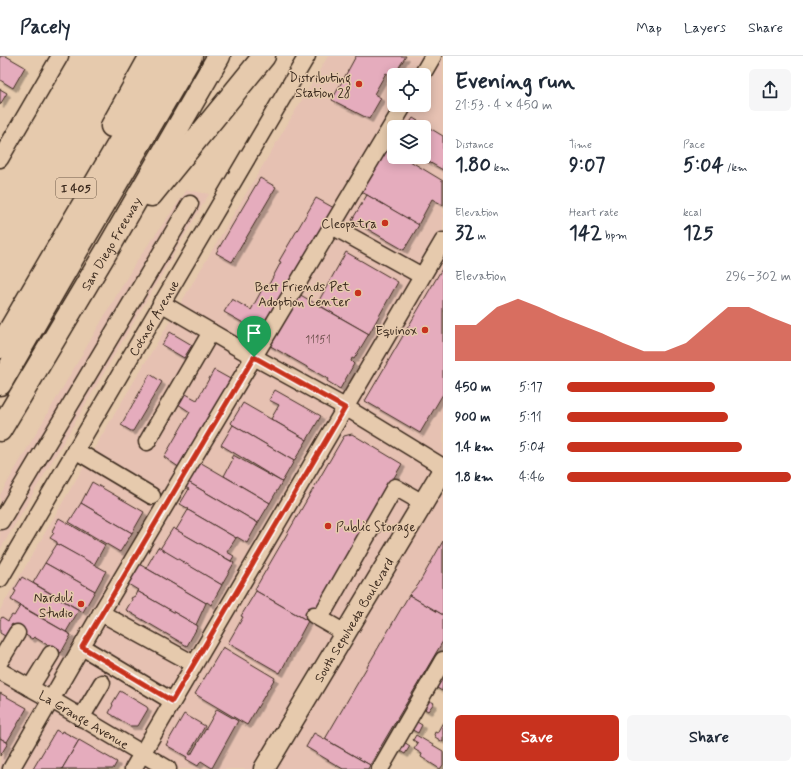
<!DOCTYPE html>
<html lang="en">
<head>
<meta charset="utf-8">
<style>
  :root { --surface:#fff; --page:#f6f6f7; --text:#1f2937; --muted:#747a83; --line:#e0e1e3; --accent:#c8321e }
  body { margin:0; font-family:Mynerve,sans-serif; background:var(--page); color:var(--text); height:100vh; display:flex; flex-direction:column; font-size:15px; white-space:nowrap }
  * { box-sizing:border-box; margin:0 }
  p { font-size:13px; color:var(--muted) }
  .icon { flex:none; width:22px; height:22px; fill:none; stroke:currentColor; stroke-width:2; stroke-linecap:round; stroke-linejoin:round }
  .map { position:relative; flex:1; overflow:hidden }
  .sheet { display:flex; flex-direction:column; background:var(--surface); width:360px }
  .sheet>* { flex:none }
  .controls { position:absolute; left:387px; top:12px; display:grid; gap:8px }
  .controls a { display:grid; place-items:center; width:44px; height:44px; border-radius:6px; background:var(--surface); box-shadow:0 2px 10px #0003; font-size:20px }
  .pin { position:absolute; display:grid; place-items:center; width:34px; height:34px; color:#fff; margin:-41px -17px; border-radius:50% 50% 50% 0; rotate:-45deg; box-shadow:0 0 4px #0007 }
  .pin .icon { rotate:45deg }
  .round { display:grid; place-items:center; flex:none; width:42px; height:42px; border-radius:6px; background:var(--page) }
  .overview { display:flex; align-items:center; justify-content:space-between; height:68px; padding:0 12px }
  h1 { font-size:22px; font-weight:700; line-height:30px }
  .metrics { display:grid; grid-template-columns:repeat(3,1fr); gap:6px; height:68px; padding:4px 12px }
  .metrics div { display:grid; align-content:center }
  .metrics b { font-size:20px; font-weight:700 }
  .metrics small { font-size:11px; font-weight:400 }
  .metrics p { font-size:11px }
  .chart { height:112px; padding:8px 12px }
  .chart p { display:flex; justify-content:space-between }
  .chart svg { width:100%; height:72px; margin-top:4px; fill:var(--accent); opacity:.7 }
  .action { display:flex; gap:8px; margin-top:auto; padding:8px 12px }
  .action a { flex:1; height:46px; border-radius:6px; background:var(--accent); color:#fff; font-size:16px; font-weight:700; line-height:46px; text-align:center }
  .action a+a { background:var(--page); color:var(--text) }
  ul { padding:0 12px; list-style:none; font-size:13px }
  li { display:grid; grid-template-columns:64px 48px 1fr; align-items:center; height:30px }
  li i { height:10px; border-radius:5px; background:var(--accent) }
  header { display:flex; align-items:center; gap:24px; box-sizing:border-box; height:56px; padding:0 20px; background:var(--surface); border-bottom:1px solid var(--line) }
  header strong { font-size:19px }
  nav { display:flex; gap:22px; margin-inline-start:auto; font-size:14px }
  main { display:flex; flex:1; min-height:0 }
  .map>svg:first-child { display:block }
</style>
</head>
<body>
<header>
<strong>Pacely</strong>
<nav><a>Map</a><a>Layers</a><a>Share</a></nav>
</header>
<main>
<div class="map">
<svg width="443" height="713" viewBox="0 0 443 713">
  <defs>
    <filter id="shadow"><feDropShadow dx="3.5" dy="3.5" stdDeviation="0" flood-color="#0004"/></filter>
  </defs>
  <rect width="100%" height="100%" fill="#e6caad"/>
  <filter id="ink" filterUnits="userSpaceOnUse"><feTurbulence type="fractalNoise" baseFrequency=".025" numOctaves="2"/><feDisplacementMap in="SourceGraphic" scale="8" xChannelSelector="R" yChannelSelector="G"/><feConvolveMatrix kernelMatrix="1 2 1 2 8 2 1 2 1" color-interpolation-filters="sRGB"/></filter>
  <g filter="url(#ink)">
    <g fill="#e6c1b2" fill-rule="evenodd">
      <path d="M328 0H443V598L376 713H0V554L99 384ZM394 19H424V49H394ZM394 71H424V101H394Z"/>
      <path d="M187 134 209 138 0 494V439L136 206Z"/>
    </g>
    <g fill="#e5acbd" stroke="#3b2a1e" filter="url(#shadow)">
      <path d="M0 0H6L25 11 13 32 0 24Z"/>
      <path d="M356 0H406L393 21 386 17 374 38 381 42 369 63 332 44Z"/>
      <path d="M0 33 7 37 0 49Z"/>
      <path d="M413 62 443 80V114L420 101H424V71H407Z"/>
      <path d="M392 85H394V101H405V102L443 125V149L432 143 418 169 362 136Z"/>
      <path d="M260 122 276 131 232 206 216 197Z"/>
      <path d="M367 139 419 169 404 194 352 164Z"/>
      <path d="M316 142 334 152 261 277 224 256 232 243 251 254 264 230 267 232 281 206 279 205Z"/>
      <path d="M346 196 398 226 369 278 317 248Z"/>
      <path d="M443 211V338L420 377 365 345Z"/>
      <path d="M297 237 369 278 354 303 352 302 351 305 354 308 340 333 327 325 328 323 267 288Z"/>
      <path d="M170 276 192 289 184 302 162 289Z"/>
      <path d="M214 314 232 324 180 412 164 401 190 356 178 348 184 337 197 344Z"/>
      <path d="M150 318 162 326 133 375H131L121 369Z"/>
      <path d="M275 334 321 360 307 384 271 363 279 349 269 344Z"/>
      <path d="M243 347 307 384 294 405 233 369 231 367Z"/>
      <path d="M233 369 294 405 282 426 221 389Z"/>
      <path d="M352 378 402 408 314 559 310 565H308L256 535V534L255 533 344 380Z"/>
      <path d="M233 399 282 426 270 447 224 420 233 403 231 402Z"/>
      <path d="M198 405 270 447 258 467 188 426Z"/>
      <path d="M92 426 144 456 132 477 81 447Z"/>
      <path d="M188 426 258 467 247 487 237 481 236 482 188 454 189 453 180 448 189 433 185 431Z"/>
      <path d="M81 447 132 477 120 496 69 466Z"/>
      <path d="M188 454 236 482 227 496 234 500 231 505 176 474Z"/>
      <path d="M59 462 105 489 94 509 57 488V486L50 482 54 477 52 475Z"/>
      <path d="M173 472 234 507 222 528V529L160 493Z"/>
      <path d="M443 485V559L409 539 418 529Z"/>
      <path d="M57 488 106 515 95 535 45 507Z"/>
      <path d="M158 491 222 529 211 549 207 546 206 547 146 512Z"/>
      <path d="M45 507 95 535 83 556 33 527Z"/>
      <path d="M139 508 206 547 196 569 137 535 138 534 128 528Z"/>
      <path d="M22 521 79 554 66 576 71 579 11 544 16 535 14 534Z"/>
      <path d="M137 535 198 570 187 590 126 554 132 544 131 542 135 540Z"/>
      <path d="M256 535 308 565 280 617 228 587 243 561 241 560Z"/>
      <path d="M409 539 443 559V585L370 709 325 683Z"/>
      <path d="M20 550 71 579 61 597 34 581 32 583 24 578 25 576 12 568 5 580 0 577V564L2 561 8 565 12 559 14 560Z"/>
      <path d="M223 591 275 622 247 669 195 638Z"/>
      <path d="M437 621 443 624 442 635 432 629Z"/>
      <path d="M120 635 147 651 148 653 138 670H130L109 657 113 649 112 648Z"/>
      <path d="M0 637 27 652 7 686 0 682Z"/>
      <path d="M424 641 434 647 428 655 419 650Z"/>
      <path d="M217 653 238 665 212 712 201 705 198 710 186 703 187 701 166 689 184 658 205 670 189 698 191 699Z"/>
      <path d="M412 663 422 669 418 677 407 671Z"/>
      <path d="M443 666V686L435 681V680L434 679 435 676 437 677Z"/>
      <path d="M56 674 61 677 62 675 79 684 62 713H33Z"/>
      <path d="M314 677 370 709 368 713H343L306 691Z"/>
      <path d="M416 679 443 695V709L440 713 421 701 422 698 414 693 418 687 413 684Z"/>
      <path d="M0 682 8 687 0 700Z"/>
      <path d="M79 684 117 706 113 713H62Z"/>
      <path d="M401 684 410 690 405 698 396 693Z"/>
    </g>
    <g fill="none" stroke-linecap="round" stroke-linejoin="round">
      <defs>
        <g id="minor">
          <path d="M422 19 433 0"/>
          <path d="M0 103 60 0"/>
          <path d="M332 170 422 220"/>
          <path d="M161 247 254 301 345 351 443 411"/>
          <path d="M147 386 211 276"/>
          <path d="M75 394 152 440"/>
          <path d="M0 465H1L190 148"/>
          <path id="s1" d="M0 523 307 0"/>
          <path d="M101 557 194 608"/>
          <path d="M314 559 345 577"/>
          <path d="M320 562 395 431 423 447"/>
          <path d="M82 591 172 645"/>
          <path d="M0 605 17 577"/>
          <path id="s2" d="M0 615 52 644 168 713"/>
          <path d="M30 632 51 598"/>
          <path d="M81 662 102 627"/>
          <path d="M11 713 101 557 404 49"/>
          <path d="M133 713 443 185"/>
          <path d="M380 713 443 604"/>
        </g>
        <g id="major">
          <path id="s3" d="M264 713 443 414"/>
        </g>
        <g id="highway">
          <path d="M112 70 151 0"/>
          <path d="M151 139 264 0"/>
          <path d="M0 291 170 0"/>
          <path d="M0 328 80 189 191 0"/>
          <path id="s4" d="M0 374 109 191 219 0"/>
        </g>
      </defs>
      <use href="#minor" stroke="#3b2a1e" stroke-width="19"/>
      <use href="#major" stroke="#3b2a1e" stroke-width="23"/>
      <use href="#highway" stroke="#3b2a1e" stroke-width="25"/>
      <use href="#minor" stroke="#e6caad" stroke-width="16"/>
      <use href="#major" stroke="#e6caad" stroke-width="20"/>
      <use href="#highway" stroke="#e6caad" stroke-width="22"/>
    </g>
  </g>
  <g fill="none" stroke-linecap="round" stroke-linejoin="round" filter="url(#ink)">
    <defs>
      <path id="route" d="M254 301 345 352 172 645 82 591Z"/>
    </defs>
    <use href="#route" stroke="#fff" stroke-width="8"/>
    <use href="#route" stroke="#c8321e" stroke-width="5"/>
  </g>
  <g fill="#c8321e" stroke="#e6caad" stroke-width="1.5">
    <circle cx="359" cy="28" r="4"/>
    <circle cx="385" cy="167" r="4"/>
    <circle cx="358" cy="237" r="4"/>
    <circle cx="425" cy="274" r="4"/>
    <circle cx="328" cy="470" r="4"/>
    <circle cx="81" cy="548" r="4"/>
  </g>
  <g text-anchor="middle" stroke-width="3" stroke-linejoin="round" paint-order="stroke">
    <g font-size="11" fill="#664a46">
      <text x="318" y="287">11151</text>
    </g>
    <rect fill="#e6caad" stroke="#6e5a49" stroke-width="1" x="56" y="122" width="40" height="20" rx="3"/>
    <g font-size="12" font-weight="bold" fill="#3b2a1e">
      <text x="76" y="136">I 405</text>
    </g>
    <g font-size="13" fill="#3b2a1e" stroke="#e6caad" text-anchor="end">
      <text x="351" y="26">Distributing<tspan x="351" dy="15">Station 28</tspan></text>
      <text x="377" y="172">Cleopatra</text>
      <text x="350" y="235">Best Friends Pet<tspan x="350" dy="15">Adoption Center</tspan></text>
      <text x="417" y="279">Equinox</text>
      <text x="336" y="475" text-anchor="start">Public Storage</text>
      <text x="73" y="546">Narduli<tspan x="73" dy="15">Studio</tspan></text>
    </g>
    <g font-size="13" fill="#3b2a1e" stroke="#e6caad">
      <text dy="5" stroke="none"><textPath href="#s4" startOffset="217">San Diego Freeway</textPath></text>
      <text dy="5" stroke="none"><textPath href="#s1" startOffset="303">Cotner Avenue</textPath></text>
      <text dy="5" stroke="none"><textPath href="#s3" startOffset="174">South Sepulveda Boulevard</textPath></text>
      <text dy="5" stroke="none"><textPath href="#s2" startOffset="97">La Grange Avenue</textPath></text>
    </g>
  </g>
</svg>
<div class="controls">
<a><svg class="icon" aria-label="locate" viewBox="0 0 24 24"><circle cx="12" cy="12" r="6"/><path d="M12 2v4M12 18v4M2 12h4M18 12h4"/></svg></a>
<a><svg class="icon" aria-label="layers" viewBox="0 0 24 24"><path d="M12 4l9 5-9 5-9-5zM3 14l9 5 9-5"/></svg></a>
</div>
<div class="pin" style="left:254px;top:301px;background:#1e9e55"><svg class="icon" aria-label="arrive" viewBox="0 0 24 24"><path d="M6 21V4h12l-3 4 3 4H6"/></svg></div>
</div>
<section class="sheet">
<div class="overview"><div><h1>Evening run</h1><p>21:53 · 4 × 450 m</p></div><a class="round"><svg class="icon" aria-label="share" viewBox="0 0 24 24"><path d="M12 15V3M7 8l5-5 5 5M5 13v7h14v-7"/></svg></a></div>
<div class="metrics">
<div><p>Distance</p><b>1.80<small> km</small></b></div>
<div><p>Time</p><b>9:07</b></div>
<div><p>Pace</p><b>5:04<small> /km</small></b></div>
</div>
<div class="metrics">
<div><p>Elevation</p><b>32<small> m</small></b></div>
<div><p>Heart rate</p><b>142<small> bpm</small></b></div>
<div><p>kcal</p><b>125</b></div>
</div>
<div class="chart"><p><span>Elevation</span>296–302 m</p>
<svg viewBox="0 0 160 44" preserveAspectRatio="none"><path d="M0 44V22L10 22L20 11L30 6L40 11L50 17L60 22L70 27L80 33L90 38L100 38L110 33L120 22L130 11L140 11L150 17L160 22V44z"/></svg>
</div>
<ul>
<li><b>450 m</b>5:17<i style="width:66%"></i></li>
<li><b>900 m</b>5:11<i style="width:72%"></i></li>
<li><b>1.4 km</b>5:04<i style="width:78%"></i></li>
<li><b>1.8 km</b>4:46<i style="width:100%"></i></li>
</ul>
<div class="action"><a>Save</a><a>Share</a></div>
</section>
</main>
</body>
</html>
